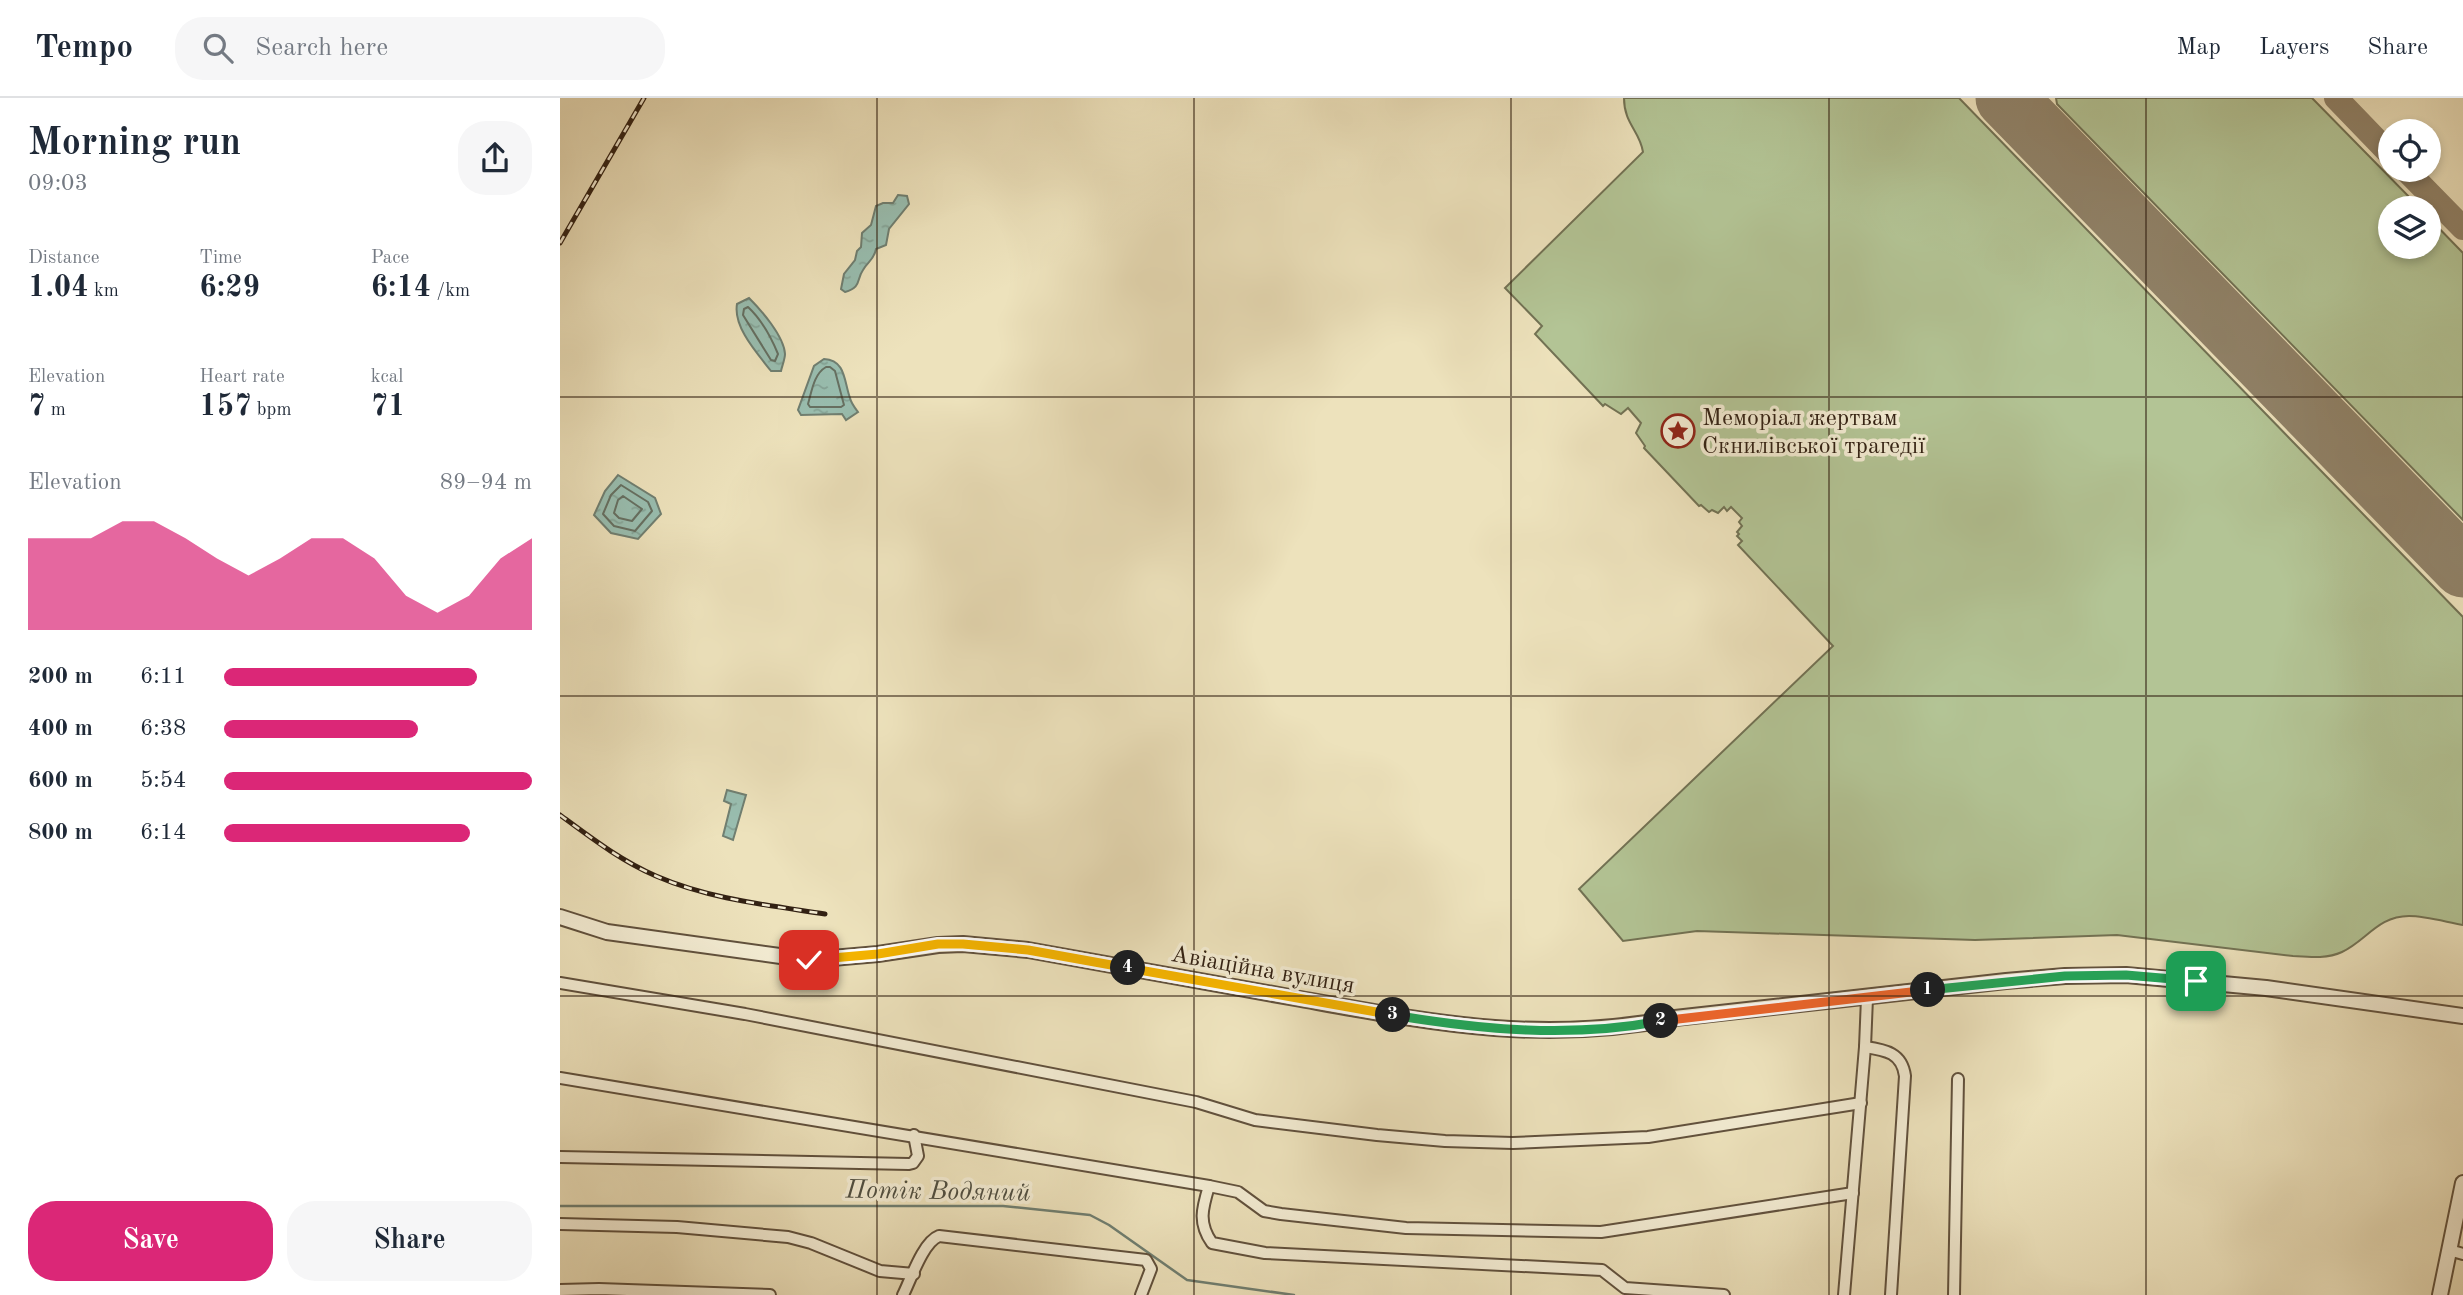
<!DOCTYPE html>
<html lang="en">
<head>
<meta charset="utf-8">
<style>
  :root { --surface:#fff; --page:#f6f6f7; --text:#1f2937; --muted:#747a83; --line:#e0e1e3; --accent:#db2777 }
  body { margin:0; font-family:"Old Standard TT",serif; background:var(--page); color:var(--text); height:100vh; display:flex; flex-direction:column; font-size:26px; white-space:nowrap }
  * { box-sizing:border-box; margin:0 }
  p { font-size:23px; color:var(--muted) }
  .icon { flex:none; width:38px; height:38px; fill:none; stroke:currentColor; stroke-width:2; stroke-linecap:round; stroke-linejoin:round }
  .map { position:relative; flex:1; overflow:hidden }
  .drawer { display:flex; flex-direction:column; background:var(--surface); width:560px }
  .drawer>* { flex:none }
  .tools { position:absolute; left:1818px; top:21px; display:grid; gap:14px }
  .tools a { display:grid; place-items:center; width:63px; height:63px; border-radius:50%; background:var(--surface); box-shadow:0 4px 10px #0003; font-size:35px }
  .pin { position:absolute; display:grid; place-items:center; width:60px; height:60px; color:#fff; margin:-30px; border-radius:14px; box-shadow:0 4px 10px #0006 }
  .km { position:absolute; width:35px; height:35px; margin:-18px; border-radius:50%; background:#222; color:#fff; font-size:19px; line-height:35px; text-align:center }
  .round { display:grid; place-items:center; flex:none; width:74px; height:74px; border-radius:28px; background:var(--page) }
  .overview { display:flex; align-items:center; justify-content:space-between; height:119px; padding:0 28px }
  h1 { font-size:38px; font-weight:600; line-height:52px }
  .stats { display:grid; grid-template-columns:repeat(3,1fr); gap:10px; height:119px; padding:7px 28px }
  .stats div { display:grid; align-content:center }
  .stats b { font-size:30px; font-weight:600 }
  .stats small { font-size:19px; font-weight:400 }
  .stats p { font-size:19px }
  .chart { height:196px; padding:14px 28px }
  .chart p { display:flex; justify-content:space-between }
  .chart svg { width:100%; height:126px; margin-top:7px; fill:var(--accent); opacity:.7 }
  .action { display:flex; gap:14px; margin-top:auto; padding:14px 28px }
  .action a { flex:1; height:80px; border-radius:28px; background:var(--accent); color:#fff; font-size:28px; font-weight:600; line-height:80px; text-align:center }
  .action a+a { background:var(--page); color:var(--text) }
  ul { padding:0 28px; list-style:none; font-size:23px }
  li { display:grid; grid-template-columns:112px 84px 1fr; align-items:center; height:52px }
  li i { height:18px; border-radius:9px; background:var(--accent) }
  header { display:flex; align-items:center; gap:42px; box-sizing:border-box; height:98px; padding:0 35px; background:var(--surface); border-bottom:2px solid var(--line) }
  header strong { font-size:33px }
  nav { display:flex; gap:38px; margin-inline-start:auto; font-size:24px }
  .search { width:490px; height:63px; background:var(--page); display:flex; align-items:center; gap:18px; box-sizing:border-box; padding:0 24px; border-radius:28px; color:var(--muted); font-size:26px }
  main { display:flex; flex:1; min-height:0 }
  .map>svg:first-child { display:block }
</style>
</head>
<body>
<header>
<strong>Tempo</strong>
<div class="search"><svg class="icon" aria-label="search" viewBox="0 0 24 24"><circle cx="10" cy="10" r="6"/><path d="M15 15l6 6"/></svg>Search here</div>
<nav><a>Map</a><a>Layers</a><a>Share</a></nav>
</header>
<main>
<section class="drawer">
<div class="overview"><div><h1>Morning run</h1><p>09:03</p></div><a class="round"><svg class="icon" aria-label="share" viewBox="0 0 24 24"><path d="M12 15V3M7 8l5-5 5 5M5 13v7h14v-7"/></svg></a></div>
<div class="stats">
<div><p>Distance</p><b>1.04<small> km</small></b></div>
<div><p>Time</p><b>6:29</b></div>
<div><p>Pace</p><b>6:14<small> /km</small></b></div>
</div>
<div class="stats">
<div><p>Elevation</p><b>7<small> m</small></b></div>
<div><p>Heart rate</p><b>157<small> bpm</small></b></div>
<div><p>kcal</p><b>71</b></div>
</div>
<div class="chart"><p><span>Elevation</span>89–94 m</p>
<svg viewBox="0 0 160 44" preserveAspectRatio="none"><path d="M0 44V12L10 12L20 12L30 6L40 6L50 12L60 19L70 25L80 19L90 12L100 12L110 19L120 32L130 38L140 32L150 19L160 12V44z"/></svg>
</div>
<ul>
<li><b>200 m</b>6:11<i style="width:82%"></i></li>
<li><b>400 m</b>6:38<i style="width:63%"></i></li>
<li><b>600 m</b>5:54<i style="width:100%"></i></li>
<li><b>800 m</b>6:14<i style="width:80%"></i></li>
</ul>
<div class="action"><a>Save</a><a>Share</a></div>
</section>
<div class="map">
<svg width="1903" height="1197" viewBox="0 0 1903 1197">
  <defs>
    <pattern id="water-ripples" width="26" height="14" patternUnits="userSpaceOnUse" patternTransform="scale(1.75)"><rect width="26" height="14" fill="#99beb0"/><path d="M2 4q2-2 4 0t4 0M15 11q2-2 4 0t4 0" fill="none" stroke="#84a396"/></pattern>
  </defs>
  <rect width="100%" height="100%" fill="#ede2bc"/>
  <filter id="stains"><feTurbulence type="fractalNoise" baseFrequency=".00286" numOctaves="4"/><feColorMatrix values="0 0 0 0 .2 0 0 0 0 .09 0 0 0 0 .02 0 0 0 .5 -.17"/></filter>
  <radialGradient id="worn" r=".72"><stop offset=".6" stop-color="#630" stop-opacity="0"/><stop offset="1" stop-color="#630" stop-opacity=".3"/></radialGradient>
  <g fill="#b3c495" stroke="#727254" stroke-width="2">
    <path d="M1064 0H1399L1903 519V827C1886 824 1866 818 1849 818 1818 818 1806 843 1782 854 1767 861 1749 859 1733 858L1557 837 1415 842 1137 833 1063 843 1019 791 1273 548 1178 447 1182 443 1177 438 1179 436 1177 434 1182 428 1179 424 1182 420 1171 409 1167 413 1164 409 1158 415 1152 412 1149 414 1141 407 1139 408 1084 350 1085 348 1076 335 1081 325 1068 310 1061 316 1045 306 1043 308 975 236 982 228 945 190 1083 54C1080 33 1064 26 1064 0Z"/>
    <path d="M1496 0H1752L1860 110H1830V149H1869V120L1903 155V422L1497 6Z"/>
  </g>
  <g fill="url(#water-ripples)" stroke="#707f71" stroke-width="2">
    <path d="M338 97 347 98 349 106 329 131 326 147 316 151C314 162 308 163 303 172 296 182 302 189 285 194L281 191 284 176 295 162 297 153 301 149 302 135 311 127 316 108 323 105H333Z"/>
    <path d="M189 200C201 212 224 238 225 256 225 261 222 268 221 273H211C197 255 173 229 177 206Z"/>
    <path d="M264 261C286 262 284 284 290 300 291 305 295 310 298 314L286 322 282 316 241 317 238 312 254 268Z"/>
    <path d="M58 377 95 400 101 416 78 441 51 435 34 417 45 393Z"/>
    <path d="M167 692 186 697 173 742 163 738 171 706 164 703Z"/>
  </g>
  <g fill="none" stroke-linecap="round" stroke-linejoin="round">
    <g stroke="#667062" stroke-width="2">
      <path d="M188 209C202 222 211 239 218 256L215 263 211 262 183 217 184 211Z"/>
      <path d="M266 269H270L275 273 284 307 281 309H250L248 306C252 292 254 276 266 269Z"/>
      <path d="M61 387 88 404 92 413 75 433 54 428 43 416 51 397Z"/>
      <path d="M63 398 82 411 72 423 59 420 54 415 58 402Z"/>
    </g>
    <path stroke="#707f71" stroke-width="2.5" d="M0 1108H443L530 1117 549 1127 627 1182 734 1197"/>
    <g stroke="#908268" stroke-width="24">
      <path d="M1455 0 1467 22"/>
      <path d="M1776 0 1830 56"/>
      <path d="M1846 72 1903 130"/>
    </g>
    <path stroke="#908268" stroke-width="61" d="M1446 0 1903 469"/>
    <defs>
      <g id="minor">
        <path d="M0 885 185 916 636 1004 695 1022 817 1037 885 1043 953 1045 1088 1039 1301 1005"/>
        <path d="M1305 949C1326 952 1342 955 1345 978L1331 1197"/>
        <path d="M0 980 649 1088 678 1094 704 1113 721 1116 846 1130 1041 1134 1293 1095"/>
        <path d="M0 1059 349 1066 353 1065 358 1058 354 1037"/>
        <path d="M649 1088C642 1111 638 1125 652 1145L705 1155 1042 1172 1065 1190 1164 1197"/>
        <path d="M0 1126 117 1129 228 1139 251 1145 320 1173 354 1176"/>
        <path d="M1889 1152 1903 1156"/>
        <path d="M0 1192 39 1191 210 1197"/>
        <path d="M343 1197C351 1181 363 1144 379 1138L586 1162 591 1171 581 1197"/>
        <path d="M1284 1197 1305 949 1307 900"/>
        <path d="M1394 1197 1398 981"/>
      </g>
      <g id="tertiary">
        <path d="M0 819 47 834 249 862 318 856 378 847 403 846 468 852C557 868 646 884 735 900 869 924 979 947 1115 920L1446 883 1505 878 1566 877 1706 890 1903 918"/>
        <path d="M1880 1197 1903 1085"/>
      </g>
    </defs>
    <use href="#minor" stroke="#61513d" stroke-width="14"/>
    <use href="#tertiary" stroke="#61513d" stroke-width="18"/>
    <use href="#minor" stroke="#f3ecd3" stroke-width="10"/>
    <use href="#tertiary" stroke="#f3ecd3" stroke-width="14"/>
    <defs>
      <g id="rail">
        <path d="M0 145 84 0"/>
        <path d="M0 717C30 739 61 763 96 778 149 801 207 807 265 816"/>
      </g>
    </defs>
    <use href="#rail" stroke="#322113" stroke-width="5"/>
    <use href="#rail" stroke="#f3ecd3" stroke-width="2.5" stroke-dasharray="8" stroke-linecap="butt"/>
  </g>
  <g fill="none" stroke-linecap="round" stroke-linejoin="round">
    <defs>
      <path id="split-1" d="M1368 892 1505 878 1566 877 1636 883"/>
      <path id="split-2" d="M1101 923 1368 892"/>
      <path id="split-3" d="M833 917C923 932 1011 940 1101 923"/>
      <path id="split-4" d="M568 870 833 917"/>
      <path id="split-5" d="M249 862 318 856 378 846H403L468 852 568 870"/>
    </defs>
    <use href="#split-1" stroke="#fff" stroke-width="14"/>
    <use href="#split-2" stroke="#fff" stroke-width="14"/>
    <use href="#split-3" stroke="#fff" stroke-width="14"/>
    <use href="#split-4" stroke="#fff" stroke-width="14"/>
    <use href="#split-5" stroke="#fff" stroke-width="14"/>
    <use href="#split-1" stroke="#22a559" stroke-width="9"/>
    <use href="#split-2" stroke="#f0652b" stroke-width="9"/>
    <use href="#split-3" stroke="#22a559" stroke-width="9"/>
    <use href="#split-4" stroke="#f5b400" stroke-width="9"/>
    <use href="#split-5" stroke="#f5b400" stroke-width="9"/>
  </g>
  <path fill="none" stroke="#322113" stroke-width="2" stroke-opacity="0.55" d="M317 0V1197M634 0V1197M951 0V1197M1269 0V1197M1586 0V1197M0 299H1903M0 598H1903M0 898H1903"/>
  <defs>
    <symbol id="sight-ring" viewBox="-11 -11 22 22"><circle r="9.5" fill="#f3ecd3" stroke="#8f2418" stroke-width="1.5"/><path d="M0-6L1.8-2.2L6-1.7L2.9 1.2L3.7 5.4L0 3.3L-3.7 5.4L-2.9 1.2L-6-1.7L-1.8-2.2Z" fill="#8f2418"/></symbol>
  </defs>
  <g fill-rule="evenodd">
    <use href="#sight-ring" x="1099" y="314" width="38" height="38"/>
  </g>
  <g text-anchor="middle" stroke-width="7" stroke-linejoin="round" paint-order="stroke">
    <g font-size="24" fill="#322113" stroke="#f3ecd3" text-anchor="start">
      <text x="1142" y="327">Меморіал жертвам<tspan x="1142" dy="28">Скнилівської трагедії</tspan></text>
    </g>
    <g font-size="24" fill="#322113" stroke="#f3ecd3">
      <text transform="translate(703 871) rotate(10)" y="8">Авіаційна вулиця</text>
    </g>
    <g font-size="26" font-style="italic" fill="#515042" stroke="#f3ecd3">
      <text transform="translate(378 1092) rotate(1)" y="9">Потік Водяний</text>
    </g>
  </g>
  <rect width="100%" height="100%" filter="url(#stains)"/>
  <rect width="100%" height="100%" fill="url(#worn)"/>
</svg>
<div class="tools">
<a><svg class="icon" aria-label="locate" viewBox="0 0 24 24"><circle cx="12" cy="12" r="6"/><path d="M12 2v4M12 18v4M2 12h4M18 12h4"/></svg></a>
<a><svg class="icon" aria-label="layers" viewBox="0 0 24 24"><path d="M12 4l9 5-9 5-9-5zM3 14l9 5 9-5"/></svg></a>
</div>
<div class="pin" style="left:1636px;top:883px;background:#1e9e55"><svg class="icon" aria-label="arrive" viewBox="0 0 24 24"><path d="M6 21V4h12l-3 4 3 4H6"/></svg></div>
<div class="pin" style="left:249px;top:862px;background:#d93025"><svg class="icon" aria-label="check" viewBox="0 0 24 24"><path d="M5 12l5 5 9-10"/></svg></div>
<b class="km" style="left:1368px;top:892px">1</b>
<b class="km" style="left:1101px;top:923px">2</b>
<b class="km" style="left:833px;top:917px">3</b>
<b class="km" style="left:568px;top:870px">4</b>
</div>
</main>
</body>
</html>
